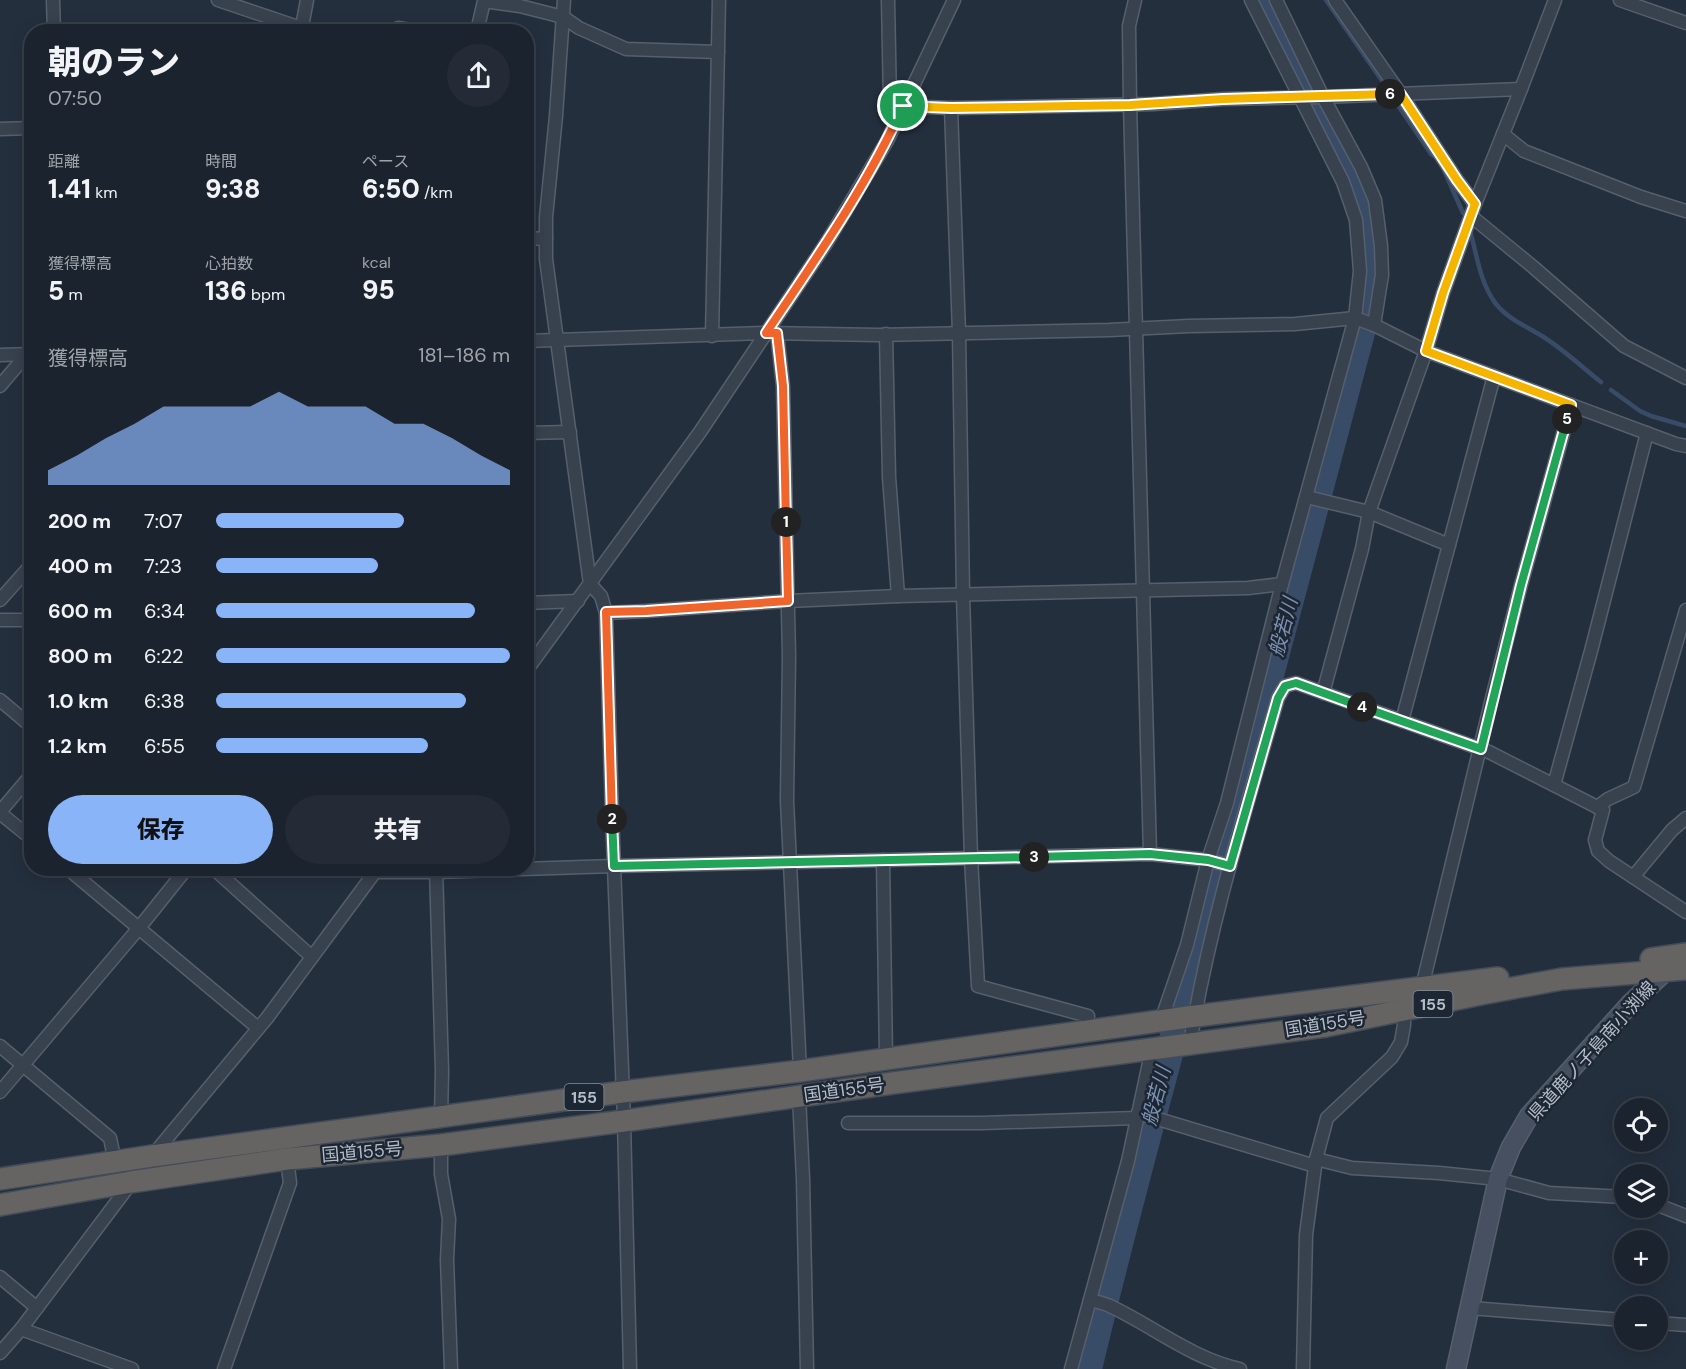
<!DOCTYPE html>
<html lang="ja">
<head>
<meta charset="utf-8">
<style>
  :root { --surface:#1b232e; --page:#242b36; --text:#f1f3f6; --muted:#a0a4aa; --line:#39404a; --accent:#8ab4f8 }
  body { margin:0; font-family:"DM Sans","Noto Sans JP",sans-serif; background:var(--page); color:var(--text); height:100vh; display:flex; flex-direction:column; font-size:22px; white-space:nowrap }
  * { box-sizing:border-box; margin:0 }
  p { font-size:20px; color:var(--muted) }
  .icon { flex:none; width:33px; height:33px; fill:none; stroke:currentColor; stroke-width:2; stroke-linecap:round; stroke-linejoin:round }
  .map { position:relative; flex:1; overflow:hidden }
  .panel { position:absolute; left:24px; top:24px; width:510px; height:852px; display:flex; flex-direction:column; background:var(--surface); border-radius:24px; box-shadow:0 3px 15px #0003,0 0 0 2px var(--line) }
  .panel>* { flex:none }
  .tools { position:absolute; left:1614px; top:1098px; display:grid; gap:12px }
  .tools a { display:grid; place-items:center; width:54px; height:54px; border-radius:50%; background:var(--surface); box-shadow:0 3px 15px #0003,0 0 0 2px var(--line); font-size:30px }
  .pin { position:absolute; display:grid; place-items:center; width:51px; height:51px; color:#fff; margin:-26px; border:3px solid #fff; border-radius:50%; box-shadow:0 2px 6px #0007 }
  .km { position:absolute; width:30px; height:30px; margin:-15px; border-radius:50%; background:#222; color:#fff; font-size:16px; line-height:30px; text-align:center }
  .round { display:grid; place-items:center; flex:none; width:63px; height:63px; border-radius:32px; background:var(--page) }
  .summary { display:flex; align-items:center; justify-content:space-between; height:102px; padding:0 24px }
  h1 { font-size:33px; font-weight:800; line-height:45px }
  .metrics { display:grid; grid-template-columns:repeat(3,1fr); gap:9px; height:102px; padding:6px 24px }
  .metrics div { display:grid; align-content:center }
  .metrics b { font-size:26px; font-weight:800 }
  .metrics small { font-size:16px; font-weight:400 }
  .metrics p { font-size:16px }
  .chart { height:168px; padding:12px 24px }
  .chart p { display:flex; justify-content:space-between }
  .chart svg { width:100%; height:108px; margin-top:6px; fill:var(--accent); opacity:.7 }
  .primary-button { display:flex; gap:12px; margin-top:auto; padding:12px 24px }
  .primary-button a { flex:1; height:69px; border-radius:36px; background:var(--accent); color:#111; font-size:24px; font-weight:800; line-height:69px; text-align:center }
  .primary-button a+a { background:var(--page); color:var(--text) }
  ul { padding:0 24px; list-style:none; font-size:20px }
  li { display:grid; grid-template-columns:96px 72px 1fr; align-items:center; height:45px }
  li i { height:15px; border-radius:8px; background:var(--accent) }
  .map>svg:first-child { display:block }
</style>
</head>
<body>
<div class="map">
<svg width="1686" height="1369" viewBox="0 0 1686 1369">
  <rect width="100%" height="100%" fill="#242f3e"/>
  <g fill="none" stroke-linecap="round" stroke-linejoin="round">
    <g stroke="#394c67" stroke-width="4.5">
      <path d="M1326 0 1385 85"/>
      <path d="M1395 101 1431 154 1438 158"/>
      <path d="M1443 168 1463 213"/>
      <path d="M1471 234C1477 257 1481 285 1496 304 1508 319 1526 326 1542 336 1563 349 1582 367 1601 382"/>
      <path d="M1611 390 1640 411 1651 416 1686 426"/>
    </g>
    <path stroke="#394c67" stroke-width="28" d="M1088 1369C1118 1242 1152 1117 1186 991 1245 769 1304 547 1363 325L1365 322C1369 275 1373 235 1357 190L1303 73 1266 0"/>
    <defs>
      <g id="minor">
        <path d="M53 0 54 32"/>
        <path d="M218 0 301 28"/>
        <path d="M564 0 556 116 546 217V259L590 584 601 596 606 613 612 815 624 1121 630 1369"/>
        <path d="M888 0 890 102 903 106 951 108 1015 107 1153 104 1223 99 1323 97 1521 89"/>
        <path d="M1135 0 1129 26 1130 105 1150 854"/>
        <path d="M1276 0 1323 97 1361 167 1375 200 1381 246 1382 275 1374 325"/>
        <path d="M1335 0 1400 93 1457 180 1475 204"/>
        <path d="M1620 0 1686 23"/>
        <path d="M301 32 307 0"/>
        <path d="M394 32 398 28 423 32"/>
        <path d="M475 32 478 27 484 1 520 6 563 17 579 28 626 49 718 52"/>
        <path d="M951 108 959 333 963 595 971 858 978 986 1088 1016"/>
        <path d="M0 129 32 128"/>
        <path d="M1503 134 1524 151 1641 197 1686 211"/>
        <path d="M1471 216 1532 266 1624 346 1686 378"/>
        <path d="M526 238 546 239"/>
        <path d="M777 333 783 386 789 656 787 801 800 1071"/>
        <path d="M886 334 889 477 898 596"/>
        <path d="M712 336 719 0"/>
        <path d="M526 341 766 333 878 335 1109 330 1189 326 1295 324 1355 318 1374 325 1426 351 1676 444 1686 446"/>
        <path d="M0 355 32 354"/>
        <path d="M0 386 27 354"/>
        <path d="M526 433 570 432"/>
        <path d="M1307 497 1369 512 1449 545"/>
        <path d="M0 600 32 564"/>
        <path d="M526 603 578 601"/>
        <path d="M606 613 646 611 788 601 898 596 1248 588 1282 584"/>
        <path d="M0 620H32"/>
        <path d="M526 671 700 432 827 242 887 141 954 0"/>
        <path d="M1323 693 1362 549 1369 512 1426 351 1443 293 1475 204 1521 89 1555 0"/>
        <path d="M0 700 32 727"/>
        <path d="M1402 721 1494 376"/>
        <path d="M1554 785 1591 651 1647 433"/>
        <path d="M1597 807 1608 799 1634 787 1686 610"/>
        <path d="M0 812 32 774"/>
        <path d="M0 813 32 839"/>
        <path d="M883 860 886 1058"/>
        <path d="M67 868 258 1028"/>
        <path d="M213 868 312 957"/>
        <path d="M436 868 442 1071 441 1118"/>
        <path d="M376 872H436L614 866 1150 854 1208 860 1230 866"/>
        <path d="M1633 877 1672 830 1686 818"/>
        <path d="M1422 987 1493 694 1521 585 1571 405"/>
        <path d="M1161 1021 1187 945 1208 860 1227 803 1282 584 1355 318 1360 271 1356 220 1343 182 1251 0"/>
        <path d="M1190 1044C1209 926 1245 812 1278 698L1285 686 1296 683 1489 752 1603 810 1595 840 1598 851 1609 861 1686 912"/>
        <path d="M0 1046 110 1138 115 1162"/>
        <path d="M0 1092 139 928 187 868"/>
        <path d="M799 1096 803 1179 807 1369"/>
        <path d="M1138 1113 1315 1166"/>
        <path d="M848 1123H982L1136 1118"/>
        <path d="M441 1145V1174L449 1219 447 1260 451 1369"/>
        <path d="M153 1155 267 1018 378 868"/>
        <path d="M1316 1159 1352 1168 1439 1173 1498 1179 1549 1193 1624 1197"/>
        <path d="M1658 1205 1686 1216"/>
        <path d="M0 1277 37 1308"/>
        <path d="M1090 1300C1097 1302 1105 1303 1112 1307 1154 1327 1193 1359 1240 1369"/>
        <path d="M1470 1308 1624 1320"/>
        <path d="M1658 1323 1686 1325"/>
        <path d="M21 1329 132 1369"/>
        <path d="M0 1353 21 1329 131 1183"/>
        <path d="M224 1369 290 1183 287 1159"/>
        <path d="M1071 1369 1128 1161 1152 1049"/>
        <path d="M1303 1369 1306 1235 1316 1159 1327 1118 1392 1057 1401 1042 1404 1025V1011"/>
      </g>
      <path id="secondary" d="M1456 1369 1498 1179 1511 1147 1529 1116 1630 1004 1671 966"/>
      <g id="trunk">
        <path d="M1651 959 1686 954"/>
        <path d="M0 1179 152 1156 622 1092 800 1071 1188 1017 1498 978"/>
        <path d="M0 1205 131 1182 287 1159 441 1145 624 1121 893 1083 1326 1026 1486 993 1562 979 1686 969"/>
      </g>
    </defs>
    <use href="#minor" stroke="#565f6c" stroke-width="15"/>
    <use href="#secondary" stroke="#565f6c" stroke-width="21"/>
    <use href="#trunk" stroke="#434c59" stroke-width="24"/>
    <use href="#minor" stroke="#38414e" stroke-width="12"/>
    <use href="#secondary" stroke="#465061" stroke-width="18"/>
    <use href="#trunk" stroke="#656462" stroke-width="21"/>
  </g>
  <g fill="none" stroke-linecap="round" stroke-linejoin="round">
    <defs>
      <path id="split-1" d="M786 522 783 386 777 333H766C815 260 867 186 903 106"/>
      <path id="split-2" d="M612 819 606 612 646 611 788 601 786 522"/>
      <path id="split-3" d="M612 819 614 866 1034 857"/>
      <path id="split-4" d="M1034 857 1150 854 1208 860 1230 866 1278 698 1285 686 1296 683 1362 707"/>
      <path id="split-5" d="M1362 707 1481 749 1521 585 1567 419"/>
      <path id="split-6" d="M1390 94 1400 93 1457 180 1475 204 1443 293 1426 351 1571 405 1567 419"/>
      <path id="split-7" d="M903 106 951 108 1130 105 1223 99 1390 94"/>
    </defs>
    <use href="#split-1" stroke="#fff" stroke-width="12"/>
    <use href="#split-2" stroke="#fff" stroke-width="12"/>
    <use href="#split-3" stroke="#fff" stroke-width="12"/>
    <use href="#split-4" stroke="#fff" stroke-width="12"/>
    <use href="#split-5" stroke="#fff" stroke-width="12"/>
    <use href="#split-6" stroke="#fff" stroke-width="12"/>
    <use href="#split-7" stroke="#fff" stroke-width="12"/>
    <use href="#split-1" stroke="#f0652b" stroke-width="8"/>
    <use href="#split-2" stroke="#f0652b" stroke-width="8"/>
    <use href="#split-3" stroke="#22a559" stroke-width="8"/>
    <use href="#split-4" stroke="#22a559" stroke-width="8"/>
    <use href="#split-5" stroke="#22a559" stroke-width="8"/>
    <use href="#split-6" stroke="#f5b400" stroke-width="8"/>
    <use href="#split-7" stroke="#f5b400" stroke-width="8"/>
  </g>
  <g text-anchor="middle" stroke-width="5" stroke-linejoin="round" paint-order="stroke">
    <g fill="#1d2633" stroke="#878f9c" stroke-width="1.5">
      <rect x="1413.5" y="991" width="39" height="26" rx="4.5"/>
      <rect x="564.5" y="1084" width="39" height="26" rx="4.5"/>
    </g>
    <g font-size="16" font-weight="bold" fill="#b4bcc9">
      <text x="1433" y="1010">155</text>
      <text x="584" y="1103">155</text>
    </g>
    <g font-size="18" fill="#b4bcc9" stroke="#1d2633">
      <text transform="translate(1325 1024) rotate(-9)" y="6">国道155号</text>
      <text transform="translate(1592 1051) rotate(-48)" y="6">県道鹿ノ子島南小渕線</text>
      <text transform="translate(844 1090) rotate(-8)" y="6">国道155号</text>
      <text transform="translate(362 1152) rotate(-5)" y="6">国道155号</text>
    </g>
    <g font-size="20" font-style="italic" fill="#7c92b1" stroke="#1d2633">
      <text transform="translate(1283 627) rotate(-75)" y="7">般若川</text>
      <text transform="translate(1156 1096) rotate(-75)" y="7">般若川</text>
    </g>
  </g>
</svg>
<div class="tools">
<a><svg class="icon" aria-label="locate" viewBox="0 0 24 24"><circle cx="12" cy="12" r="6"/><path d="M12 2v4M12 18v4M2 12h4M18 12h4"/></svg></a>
<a><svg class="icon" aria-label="layers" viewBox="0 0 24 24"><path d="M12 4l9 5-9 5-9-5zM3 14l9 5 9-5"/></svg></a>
<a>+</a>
<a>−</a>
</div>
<div class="pin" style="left:903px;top:106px;background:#1e9e55"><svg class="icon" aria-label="arrive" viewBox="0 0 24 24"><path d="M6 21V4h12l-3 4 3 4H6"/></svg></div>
<b class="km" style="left:786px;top:522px">1</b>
<b class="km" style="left:612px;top:819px">2</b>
<b class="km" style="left:1034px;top:857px">3</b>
<b class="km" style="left:1362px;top:707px">4</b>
<b class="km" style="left:1567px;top:419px">5</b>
<b class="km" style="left:1390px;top:94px">6</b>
<section class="panel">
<div class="summary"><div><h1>朝のラン</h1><p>07:50</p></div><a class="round"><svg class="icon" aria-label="share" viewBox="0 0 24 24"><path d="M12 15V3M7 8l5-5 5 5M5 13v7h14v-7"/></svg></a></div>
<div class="metrics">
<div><p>距離</p><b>1.41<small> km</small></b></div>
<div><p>時間</p><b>9:38</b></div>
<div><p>ペース</p><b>6:50<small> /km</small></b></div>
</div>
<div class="metrics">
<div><p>獲得標高</p><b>5<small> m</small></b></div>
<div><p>心拍数</p><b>136<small> bpm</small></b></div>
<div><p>kcal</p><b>95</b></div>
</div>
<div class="chart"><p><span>獲得標高</span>181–186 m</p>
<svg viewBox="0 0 160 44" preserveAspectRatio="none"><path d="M0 44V38L10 32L20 25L30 19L40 12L50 12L60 12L70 12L80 6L90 12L100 12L110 12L120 19L130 19L140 25L150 32L160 38V44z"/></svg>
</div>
<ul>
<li><b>200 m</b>7:07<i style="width:64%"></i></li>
<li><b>400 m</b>7:23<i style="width:55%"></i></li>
<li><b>600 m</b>6:34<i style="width:88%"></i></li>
<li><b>800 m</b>6:22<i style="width:100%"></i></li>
<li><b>1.0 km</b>6:38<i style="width:85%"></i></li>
<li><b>1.2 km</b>6:55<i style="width:72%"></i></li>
</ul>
<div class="primary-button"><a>保存</a><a>共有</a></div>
</section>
</div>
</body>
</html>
